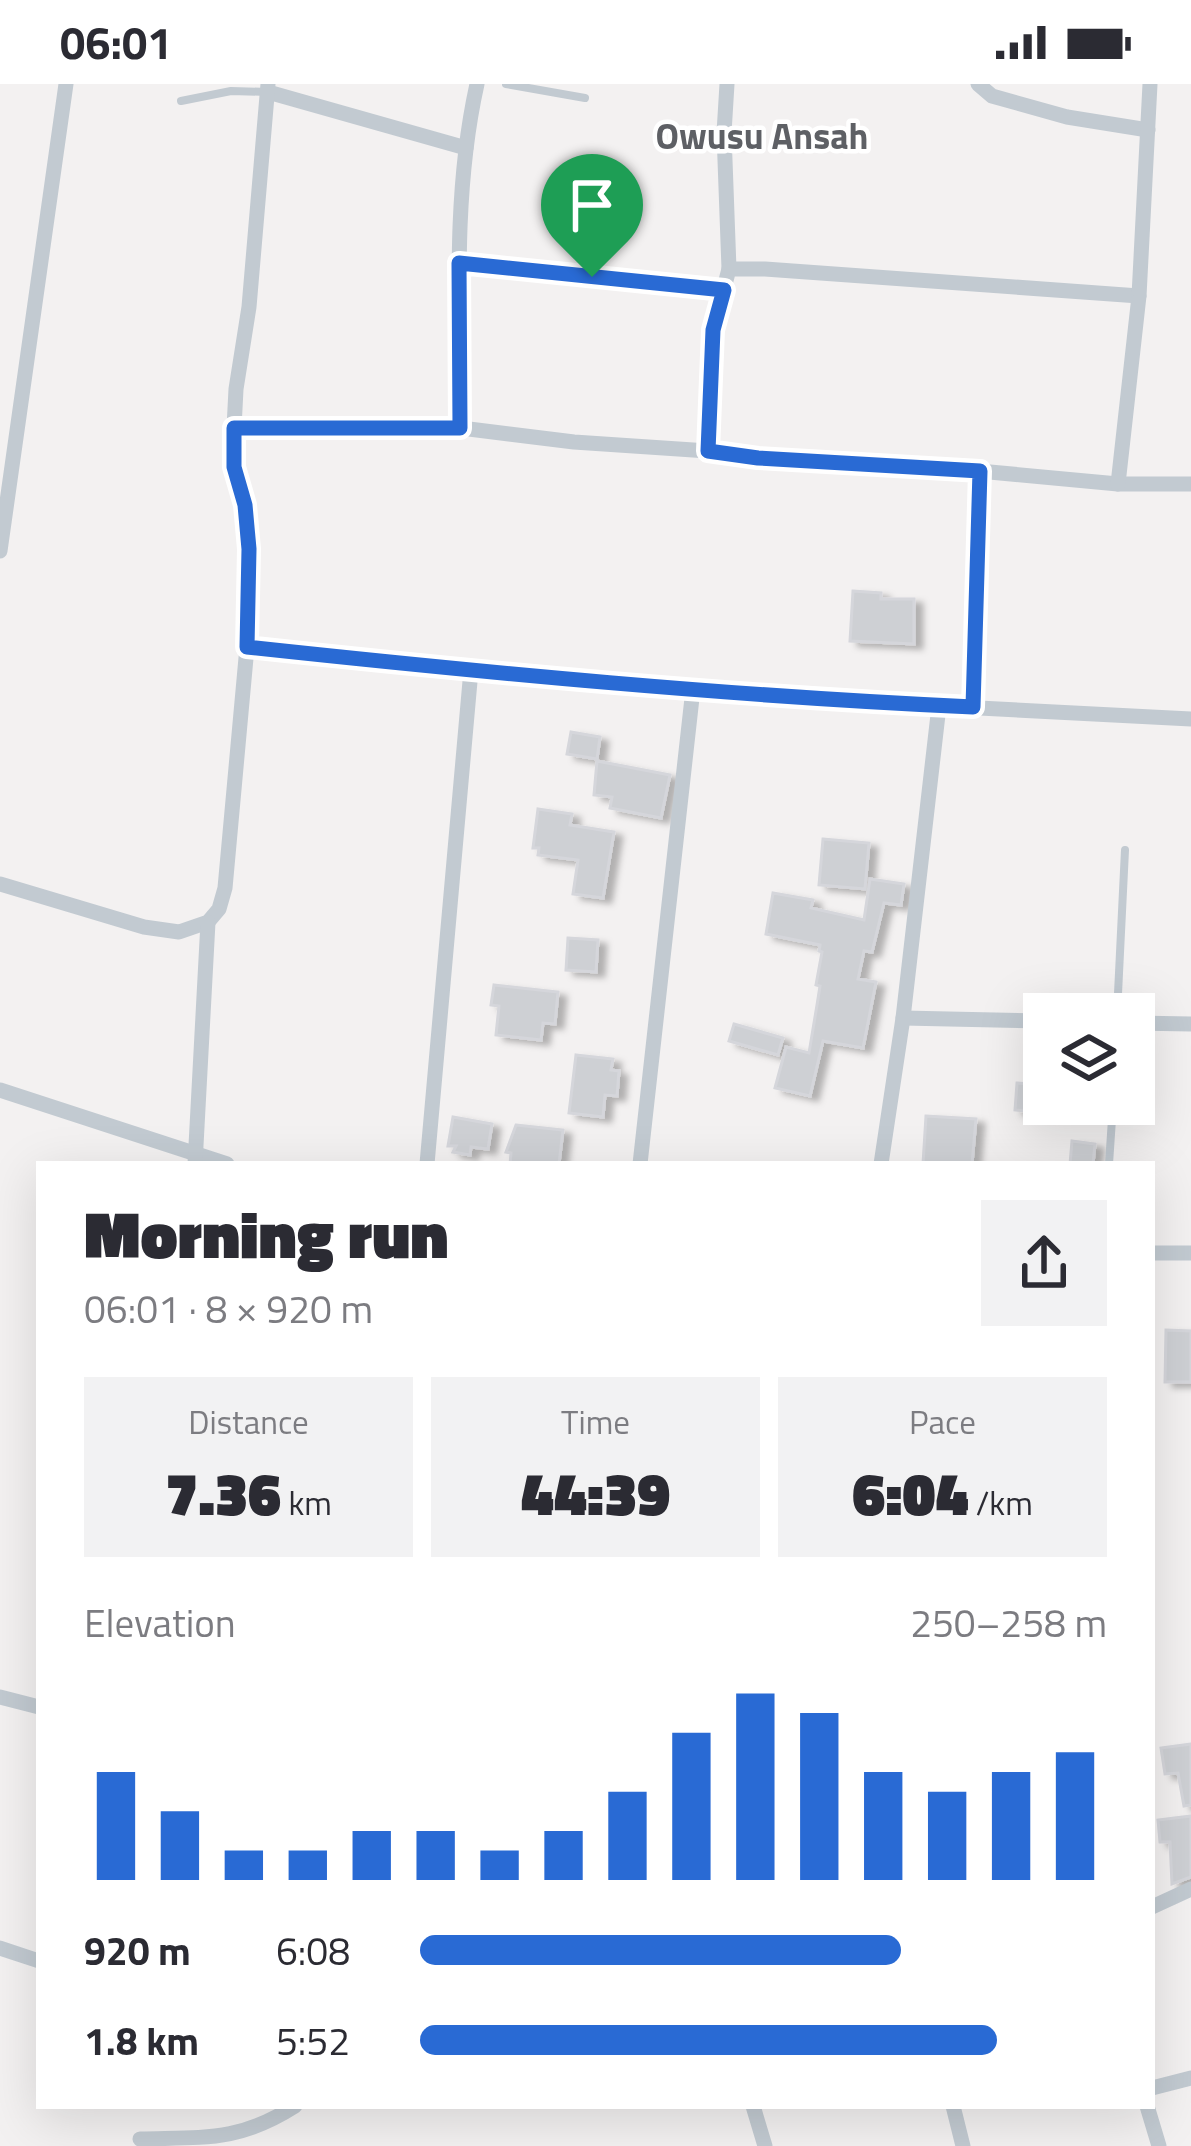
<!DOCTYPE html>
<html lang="en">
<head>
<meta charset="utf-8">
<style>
  :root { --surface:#fff; --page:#f2f2f3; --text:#2b2b33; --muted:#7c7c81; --accent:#296ad4 }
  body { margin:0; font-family:"Titillium Web",sans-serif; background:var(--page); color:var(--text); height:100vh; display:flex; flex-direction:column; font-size:45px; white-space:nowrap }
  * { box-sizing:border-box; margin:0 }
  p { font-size:39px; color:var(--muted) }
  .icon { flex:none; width:66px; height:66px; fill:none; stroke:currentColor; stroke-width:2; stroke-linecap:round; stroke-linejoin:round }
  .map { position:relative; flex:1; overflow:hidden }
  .side { position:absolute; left:36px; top:1077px; width:1119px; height:948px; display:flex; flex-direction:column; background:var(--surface); border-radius:0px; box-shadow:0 12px 48px #0002 }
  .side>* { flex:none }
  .tools { position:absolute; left:1023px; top:909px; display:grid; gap:24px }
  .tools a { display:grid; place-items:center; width:132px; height:132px; border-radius:0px; background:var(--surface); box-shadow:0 12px 48px #0002; font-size:60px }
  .pin { position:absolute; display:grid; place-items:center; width:102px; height:102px; color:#fff; margin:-123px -51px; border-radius:50% 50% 50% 0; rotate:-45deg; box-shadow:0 0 12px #0007 }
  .pin .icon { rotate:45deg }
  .round { display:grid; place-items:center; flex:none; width:126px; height:126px; border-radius:0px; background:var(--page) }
  .head { display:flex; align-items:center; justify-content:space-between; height:204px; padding:0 48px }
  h1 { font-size:66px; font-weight:800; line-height:90px }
  .figures { display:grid; grid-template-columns:repeat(3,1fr); gap:18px; height:204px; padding:12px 48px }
  .figures div { display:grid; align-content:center; border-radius:0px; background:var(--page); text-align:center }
  .figures b { font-size:60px; font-weight:800 }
  .figures small { font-size:33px; font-weight:400 }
  .figures p { font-size:33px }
  .chart { height:336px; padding:24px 48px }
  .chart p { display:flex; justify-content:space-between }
  .chart svg { width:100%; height:216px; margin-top:12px; stroke:var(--accent); stroke-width:6 }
  ul { padding:0 48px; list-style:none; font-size:39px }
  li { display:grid; grid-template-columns:192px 144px 1fr; align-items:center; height:90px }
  li i { height:30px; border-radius:15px; background:var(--accent) }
  .status { display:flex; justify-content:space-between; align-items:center; height:84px; padding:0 60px; background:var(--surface); direction:ltr }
  .status svg { height:33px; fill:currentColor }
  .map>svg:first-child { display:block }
</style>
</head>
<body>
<div class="status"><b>06:01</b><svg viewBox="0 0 49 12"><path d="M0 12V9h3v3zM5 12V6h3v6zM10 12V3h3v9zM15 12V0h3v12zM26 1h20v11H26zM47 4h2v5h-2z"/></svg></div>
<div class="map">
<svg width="1191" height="2062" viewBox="0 0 1191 2062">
  <defs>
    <filter id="shadow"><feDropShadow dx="8" dy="4.5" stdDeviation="3" flood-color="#0004"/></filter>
  </defs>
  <rect width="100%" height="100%" fill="#f3f1f1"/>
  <g fill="#ced0d4" stroke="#d5d6db" stroke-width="3" filter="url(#shadow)">
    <path d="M853 507 881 509V515H914V560L850 557Z"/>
    <path d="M571 648 600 653 597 675 567 670Z"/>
    <path d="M597 677 670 691 661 734 610 724 612 713 594 711Z"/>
    <path d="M538 725 572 730 570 741 614 748 603 814 573 810 578 776 538 771 539 764H533Z"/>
    <path d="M823 755 869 759 865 805 819 801Z"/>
    <path d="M870 795 904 800 901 821 884 819 872 868 864 867 858 895 876 898 863 964 823 957 810 1012 775 1004 786 963 809 969 817 921 820 902 816 901 822 868 819 867 820 861 766 850 773 809 813 816 811 824 864 836Z"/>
    <path d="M568 854 598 856 596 888 566 886Z"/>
    <path d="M494 901 558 908 555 940 543 939 541 956 496 951 499 922 491 921Z"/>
    <path d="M734 940 783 954 778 971 729 957Z"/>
    <path d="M576 971 613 975 611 986 619 987 617 1012 605 1011 603 1033 569 1029Z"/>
    <path d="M1017 999 1044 1001V1029L1015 1026Z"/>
    <path d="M926 1032 976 1035 972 1080H923Z"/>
    <path d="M453 1033 492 1040 488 1065 471 1063 470 1071 453 1068 456 1062H448Z"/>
    <path d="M516 1041 563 1046 559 1080H510L511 1069 506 1068Z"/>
    <path d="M1072 1057 1095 1060 1093 1080H1070Z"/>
    <path d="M1166 1246 1191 1247V1298H1165Z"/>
    <path d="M1191 1660V1721L1184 1722 1178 1689 1165 1690 1161 1664Z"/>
    <path d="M1191 1732V1793L1172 1800 1170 1758H1160L1158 1736Z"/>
  </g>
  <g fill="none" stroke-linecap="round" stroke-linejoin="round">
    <g stroke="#c2cad1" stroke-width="8">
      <path d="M506 0 585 14"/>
      <path d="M181 17 231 7 268 8"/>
      <path d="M1117 930 1125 766"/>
      <path d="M1109 1080 1113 1020"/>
    </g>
    <g stroke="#c2cad1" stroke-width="15">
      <path d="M727 0 724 49 729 185"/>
      <path d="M978 0 992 12 1067 33 1148 46"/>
      <path d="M268 8 466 64"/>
      <path d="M459 179 725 206"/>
      <path d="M234 344H461L574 358 708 367 758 374 979 387 1118 400H1191"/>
      <path d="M461 344C460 230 452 112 477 0"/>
      <path d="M708 367 713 246 729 185H765L1139 212"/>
      <path d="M1118 400 1139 212 1150 0"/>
      <path d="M0 467 66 0"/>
      <path d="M247 563 408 580 824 616 1191 635"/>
      <path d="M972 623 979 387"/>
      <path d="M0 800 144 843 179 848 208 838 219 825 225 804 247 563 249 465 245 421 234 383V344L236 305 249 223 268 0"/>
      <path d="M903 934 1044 937"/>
      <path d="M1134 939 1191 940"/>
      <path d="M0 1006 227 1080"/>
      <path d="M195 1080 208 838"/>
      <path d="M427 1080 471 586"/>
      <path d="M640 1080 693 605"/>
      <path d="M881 1080 903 934 939 622"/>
      <path d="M1152 1169H1191"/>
      <path d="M0 1613 39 1623"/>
      <path d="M1152 1823 1191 1805"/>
      <path d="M0 1864 39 1877"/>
      <path d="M1152 2004 1191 1994"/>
      <path d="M753 2022 765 2062"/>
      <path d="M953 2022 963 2062"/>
      <path d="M1147 2022 1159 2062"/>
      <path d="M140 2055C203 2053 239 2058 295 2022"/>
    </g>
  </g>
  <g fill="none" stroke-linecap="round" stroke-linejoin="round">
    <defs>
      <path id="route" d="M459 179 724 206 713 246 708 367 758 374 980 387 973 623C730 612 488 589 247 563L249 465 245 421 234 383V344H460Z"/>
    </defs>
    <use href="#route" stroke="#fff" stroke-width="24"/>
    <use href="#route" stroke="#296ad4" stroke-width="15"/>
  </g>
  <g text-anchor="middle" stroke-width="9" stroke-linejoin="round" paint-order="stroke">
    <g font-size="36" font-weight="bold" fill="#5e6065" stroke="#fff">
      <text x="762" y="65">Owusu Ansah</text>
    </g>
  </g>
</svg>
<div class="tools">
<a><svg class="icon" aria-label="layers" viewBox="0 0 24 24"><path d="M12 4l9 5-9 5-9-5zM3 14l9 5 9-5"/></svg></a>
</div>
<div class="pin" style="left:592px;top:193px;background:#1e9e55"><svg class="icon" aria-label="arrive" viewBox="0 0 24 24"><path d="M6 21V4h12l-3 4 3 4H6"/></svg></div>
<section class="side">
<div class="head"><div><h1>Morning run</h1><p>06:01 · 8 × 920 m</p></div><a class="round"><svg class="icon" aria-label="share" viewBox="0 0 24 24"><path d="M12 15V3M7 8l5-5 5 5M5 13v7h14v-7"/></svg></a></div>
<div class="figures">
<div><p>Distance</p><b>7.36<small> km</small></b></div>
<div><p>Time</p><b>44:39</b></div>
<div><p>Pace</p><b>6:04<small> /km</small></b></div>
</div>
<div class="chart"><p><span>Elevation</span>250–258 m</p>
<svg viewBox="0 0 160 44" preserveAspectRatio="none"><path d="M5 44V22M15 44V30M25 44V38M35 44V38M45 44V34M55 44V34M65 44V38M75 44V34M85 44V26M95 44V14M105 44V6M115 44V10M125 44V22M135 44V26M145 44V22M155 44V18"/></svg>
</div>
<ul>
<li><b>920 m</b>6:08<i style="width:70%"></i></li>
<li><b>1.8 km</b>5:52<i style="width:84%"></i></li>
</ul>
</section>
</div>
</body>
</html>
